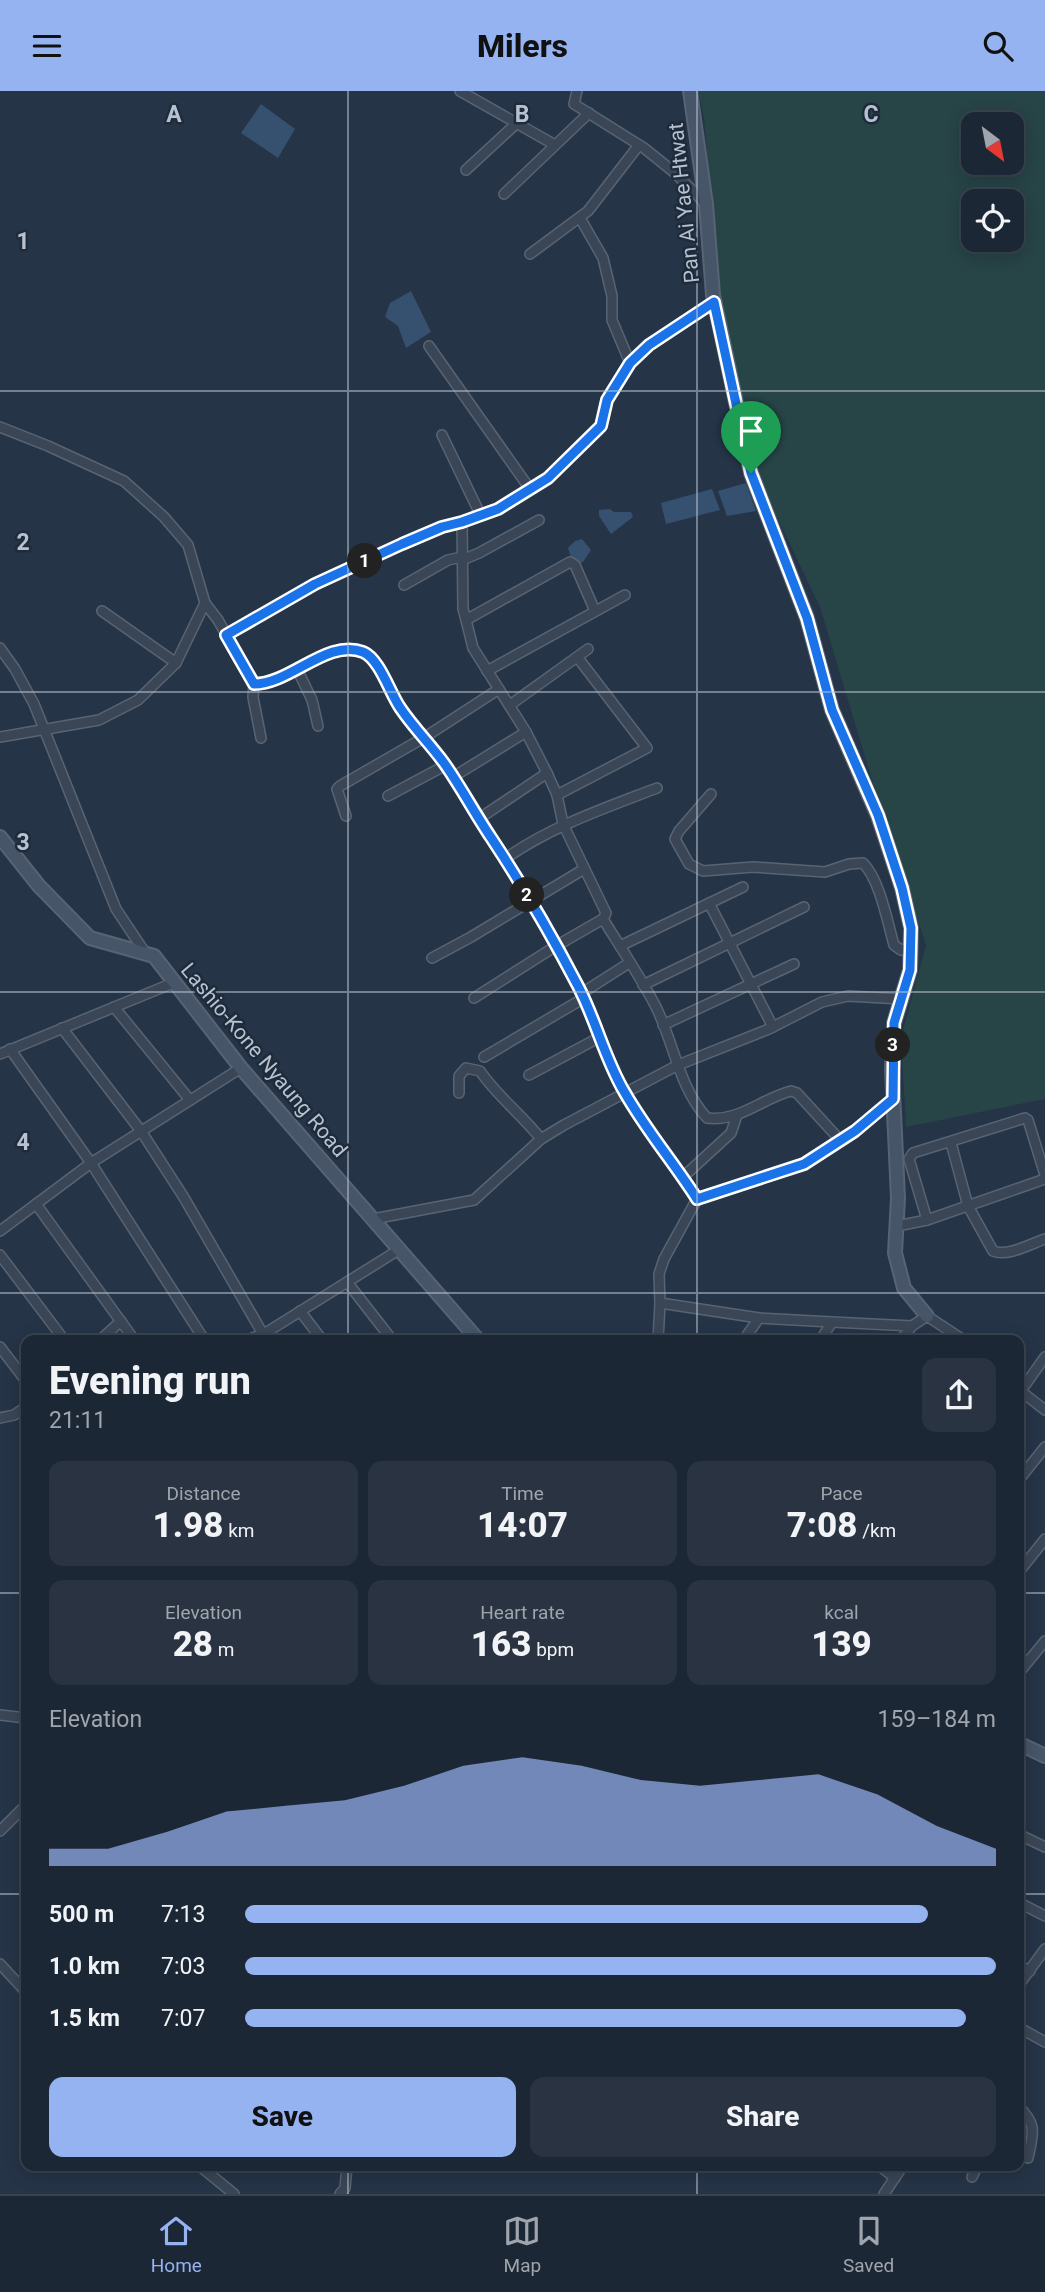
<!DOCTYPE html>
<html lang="en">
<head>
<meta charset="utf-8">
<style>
  :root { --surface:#1c2735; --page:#293341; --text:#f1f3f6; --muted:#a0a5ad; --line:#3a4450; --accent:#95b2f1 }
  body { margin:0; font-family:Roboto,sans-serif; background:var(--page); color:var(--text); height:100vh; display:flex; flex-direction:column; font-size:26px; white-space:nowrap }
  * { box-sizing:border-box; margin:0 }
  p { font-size:23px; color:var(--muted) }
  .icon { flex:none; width:38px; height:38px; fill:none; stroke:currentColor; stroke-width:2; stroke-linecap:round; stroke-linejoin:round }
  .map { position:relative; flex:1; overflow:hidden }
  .drawer { position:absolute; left:21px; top:1244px; width:1003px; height:836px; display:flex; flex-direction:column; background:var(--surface); border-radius:14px; box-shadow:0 4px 18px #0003,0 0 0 2px var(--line) }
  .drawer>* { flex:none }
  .needle { width:46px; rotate:148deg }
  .fabs { position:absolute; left:961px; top:21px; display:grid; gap:14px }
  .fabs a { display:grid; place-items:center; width:63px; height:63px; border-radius:14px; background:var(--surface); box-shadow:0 4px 18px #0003,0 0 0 2px var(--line); font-size:35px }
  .pin { position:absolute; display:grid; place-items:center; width:60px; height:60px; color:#fff; margin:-72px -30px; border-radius:50% 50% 50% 0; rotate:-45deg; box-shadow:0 0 7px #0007 }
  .pin .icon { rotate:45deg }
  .km { position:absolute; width:35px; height:35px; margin:-18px; border-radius:50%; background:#222; color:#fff; font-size:19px; line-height:35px; text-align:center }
  .round { display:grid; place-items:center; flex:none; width:74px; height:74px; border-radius:14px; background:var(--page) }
  .overview { display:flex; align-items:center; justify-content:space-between; height:119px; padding:0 28px }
  h1 { font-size:38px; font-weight:800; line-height:52px }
  .figures { display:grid; grid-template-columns:repeat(3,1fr); gap:10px; height:119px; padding:7px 28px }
  .figures div { display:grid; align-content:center; border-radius:14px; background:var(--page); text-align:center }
  .figures b { font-size:35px; font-weight:800 }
  .figures small { font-size:19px; font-weight:400 }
  .figures p { font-size:19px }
  .chart { height:196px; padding:14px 28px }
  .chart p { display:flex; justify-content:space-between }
  .chart svg { width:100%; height:126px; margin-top:7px; fill:var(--accent); opacity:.7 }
  .primary-button { display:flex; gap:14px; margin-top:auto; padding:14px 28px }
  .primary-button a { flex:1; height:80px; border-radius:14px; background:var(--accent); color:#111; font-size:28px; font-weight:800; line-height:80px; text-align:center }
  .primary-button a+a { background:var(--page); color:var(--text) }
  ul { padding:0 28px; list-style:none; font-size:23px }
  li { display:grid; grid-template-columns:112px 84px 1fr; align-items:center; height:52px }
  li i { height:18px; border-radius:9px; background:var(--accent) }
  header { display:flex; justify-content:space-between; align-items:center; height:91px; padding:0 28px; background:var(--accent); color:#111; font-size:32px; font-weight:800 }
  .tab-bar { display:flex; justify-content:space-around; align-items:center; height:98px; border-top:2px solid var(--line); background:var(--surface); font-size:19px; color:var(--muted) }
  .tab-bar a { display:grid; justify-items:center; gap:4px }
  .tab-bar .on { color:var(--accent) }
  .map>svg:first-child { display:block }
</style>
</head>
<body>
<header><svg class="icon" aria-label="menu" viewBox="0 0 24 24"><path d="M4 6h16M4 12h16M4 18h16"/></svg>Milers<svg class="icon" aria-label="search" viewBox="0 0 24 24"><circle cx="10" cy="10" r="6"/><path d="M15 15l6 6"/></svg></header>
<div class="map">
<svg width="1045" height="2103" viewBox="0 0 1045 2103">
  <rect width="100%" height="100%" fill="#253447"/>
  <path fill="#274447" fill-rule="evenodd" d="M698 0H1045V1008L906 1036 901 947 926 854 871 686 820 516 755 380 719 212 704 27ZM973 33H1012V72H973ZM973 110H1012V149H973Z"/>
  <g fill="#36506f">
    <path d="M261 13 295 38 278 67 241 42Z"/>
    <path d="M411 200 431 241 406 257 398 235 385 226 390 212Z"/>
    <path d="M746 392 756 420 727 425 718 400Z"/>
    <path d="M712 398 720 419 666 433 661 412Z"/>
    <path d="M610 418 614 421H631L633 426 611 443 599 425V419Z"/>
    <path d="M582 448 591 459 583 471 577 474 571 467 568 457 575 450Z"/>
  </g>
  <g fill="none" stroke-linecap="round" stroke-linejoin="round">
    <defs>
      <g id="street">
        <path d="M460 0 555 54"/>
        <path d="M577 0 574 13 644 57 675 82 706 113"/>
        <path d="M466 79 517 32"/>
        <path d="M504 103 589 22"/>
        <path d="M580 127 603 167 612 205V229L630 272"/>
        <path d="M530 163 588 120 639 54"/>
        <path d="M429 255 530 398"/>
        <path d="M0 336 48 355 124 390 164 426 188 454 205 512 176 572 138 609 99 629 0 646"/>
        <path d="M442 344 481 425"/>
        <path d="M462 431 463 518 466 529 570 471 575 474 595 520"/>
        <path d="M462 469 479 462 539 429"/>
        <path d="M404 494 448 469 462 466"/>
        <path d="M205 512 218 529 254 593C290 592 328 547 363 561 380 568 390 603 401 618 414 637 431 653 444 672 461 696 475 723 492 748 523 795 552 845 578 895 596 929 605 969 625 1002 647 1039 674 1072 697 1108L664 1168 659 1183 660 1212"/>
        <path d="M102 520 176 572"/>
        <path d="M466 529 473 557 526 641 547 682 557 704 563 733 606 822 603 828 556 855 474 907"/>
        <path d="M226 544 315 493 402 453 442 436 462 431 498 418 548 387 601 335 607 309 630 272 649 254 714 211"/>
        <path d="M0 557 15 578 34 613 116 818 146 863"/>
        <path d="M297 578 312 609 318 635"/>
        <path d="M487 580 625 504"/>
        <path d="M254 593 253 606 261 647"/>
        <path d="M510 614 588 558"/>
        <path d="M453 686 526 641"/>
        <path d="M711 703 679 740 675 748 689 773 703 780 753 776 825 781 849 773 863 772C880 789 887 830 894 854L901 859 912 857"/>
        <path d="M557 704 647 657 578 567"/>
        <path d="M388 705 446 674"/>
        <path d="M346 725 337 698 340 695 425 646 499 598"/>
        <path d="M480 727 547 682"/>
        <path d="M506 767C552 735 605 717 657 697"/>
        <path d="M709 812 773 936"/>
        <path d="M603 828C621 857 640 885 656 916 674 952 679 997 707 1027 739 1031 761 1008 791 1000L797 1002 840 1049"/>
        <path d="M620 855 743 796"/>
        <path d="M432 867 471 846 584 778"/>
        <path d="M643 894 804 816"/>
        <path d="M582 902 629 872"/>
        <path d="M114 916 190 1009"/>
        <path d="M663 934 794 873"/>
        <path d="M62 937 141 1040 183 1105 263 1243"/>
        <path d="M10 958 91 1072 205 1250"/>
        <path d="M0 963 173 892"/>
        <path d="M484 966 584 907"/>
        <path d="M529 984 600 946"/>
        <path d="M459 1002V985L466 977 480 980C497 1005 522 1024 541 1048"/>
        <path d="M951 1052 968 1115 993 1160C1008 1166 1030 1153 1045 1148"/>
        <path d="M682 1087 731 1042 737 1024"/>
        <path d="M697 1108 804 1073 855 1040 893 1008"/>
        <path d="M36 1113 135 1250"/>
        <path d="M373 1128 474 1109 541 1048 564 1034 678 974 769 938 822 911 848 905 901 908"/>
        <path d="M927 1129 909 1068 913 1062 1025 1027 1028 1029 1045 1084"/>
        <path d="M897 1135 927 1129 1045 1088"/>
        <path d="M0 1140 91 1072 241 977"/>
        <path d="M0 1164 65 1250"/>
        <path d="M347 1191 393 1250"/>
        <path d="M300 1220 323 1250"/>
        <path d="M99 1250 121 1230"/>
        <path d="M245 1250 267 1241 400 1158"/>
        <path d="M462 1250 477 1247"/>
        <path d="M658 1250 660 1212 759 1227 832 1231 912 1235 927 1225 965 1250"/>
        <path d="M743 1250 759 1227"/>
        <path d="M820 1250 832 1231"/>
        <path d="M900 1250 912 1235"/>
        <path d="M0 1256 26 1290"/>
        <path d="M1018 1298 1045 1319"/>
        <path d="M1018 1304 1045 1266"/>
        <path d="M0 1327 14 1324 26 1316"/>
        <path d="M1018 1390 1045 1356"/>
        <path d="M1018 1482 1045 1448"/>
        <path d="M1018 1583 1045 1550"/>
        <path d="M0 1624 26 1627"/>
        <path d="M0 1740 26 1714"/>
        <path d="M1018 1743 1045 1756"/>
        <path d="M1018 1811 1045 1825"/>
        <path d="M0 1873 26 1901"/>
        <path d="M1018 1874 1030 1880"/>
        <path d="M1018 1895 1045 1858"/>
        <path d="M1018 1936 1045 1951"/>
        <path d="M1018 2015C1038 2034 1033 2042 1028 2067"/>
        <path d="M201 2076 234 2103"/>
        <path d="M881 2076 895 2087"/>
        <path d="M972 2086 977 2076"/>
        <path d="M340 2103 345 2097 347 2076"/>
        <path d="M884 2103 902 2076"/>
      </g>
      <g id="secondary">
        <path d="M690 0 706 113 713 204 751 382 807 527 832 619 878 725 902 797 911 837 910 879 894 932 892 979 898 1107 895 1162 904 1197 927 1225"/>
        <path d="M0 746 39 795 90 847 154 865 241 977 479 1250"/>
        <path d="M1018 1652 1045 1665"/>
      </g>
    </defs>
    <use href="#street" stroke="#586473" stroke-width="12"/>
    <use href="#secondary" stroke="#586473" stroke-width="16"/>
    <use href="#street" stroke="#3a4656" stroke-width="9"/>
    <use href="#secondary" stroke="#475569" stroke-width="12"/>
  </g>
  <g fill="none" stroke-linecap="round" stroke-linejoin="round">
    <defs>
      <path id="route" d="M714 211 751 382 807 527 832 619 878 724 902 797 911 837 910 879 894 932 893 1008 855 1040 804 1073 697 1108C674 1072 646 1039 625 1002 605 969 596 929 578 895 552 845 523 795 492 748 475 723 461 696 444 672 430 653 414 637 401 618 390 603 380 568 363 561 328 547 290 593 254 593L226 544 315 493 402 453 442 436 462 431 498 418 548 387 601 335 607 309 630 272 649 254Z"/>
    </defs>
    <use href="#route" stroke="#fff" stroke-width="14"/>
    <use href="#route" stroke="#1a73e8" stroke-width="9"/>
  </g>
  <path fill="none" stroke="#b7c1cf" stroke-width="2" stroke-opacity="0.55" d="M348 0V1250M697 0V1250M0 300H1045M0 601H1045M0 901H1045M0 1202H1045M0 1502H26M1018 1502H1045M0 1803H26M1018 1803H1045M348 2076V2103M697 2076V2103"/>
  <g text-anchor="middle" stroke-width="5" stroke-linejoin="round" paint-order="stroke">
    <g font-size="21" fill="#b7c1cf" stroke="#1e2b3b">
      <text transform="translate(684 112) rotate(-96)" y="7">Pan Ai Yae Htwat</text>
      <text transform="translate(264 969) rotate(50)" y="7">Lashio-Kone Nyaung Road</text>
    </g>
  </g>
  <g font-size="23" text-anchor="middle" font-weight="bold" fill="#b7c1cf" stroke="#1e2b3b" stroke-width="5" stroke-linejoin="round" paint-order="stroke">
    <text x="174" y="31">A</text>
    <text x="522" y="31">B</text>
    <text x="871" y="31">C</text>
    <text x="23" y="158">1</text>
    <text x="23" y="459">2</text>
    <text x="23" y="759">3</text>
    <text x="23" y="1059">4</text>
  </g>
</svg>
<div class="fabs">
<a><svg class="needle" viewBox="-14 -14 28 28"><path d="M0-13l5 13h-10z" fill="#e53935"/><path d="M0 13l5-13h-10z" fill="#a0a5ad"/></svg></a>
<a><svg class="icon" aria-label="locate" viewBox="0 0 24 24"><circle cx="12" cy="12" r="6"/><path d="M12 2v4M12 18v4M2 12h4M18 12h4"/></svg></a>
</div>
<div class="pin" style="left:751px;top:382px;background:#1e9e55"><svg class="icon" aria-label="arrive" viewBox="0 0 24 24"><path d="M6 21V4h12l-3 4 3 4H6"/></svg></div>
<b class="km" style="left:365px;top:470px">1</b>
<b class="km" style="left:527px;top:804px">2</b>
<b class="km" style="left:893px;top:954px">3</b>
<section class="drawer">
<div class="overview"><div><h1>Evening run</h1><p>21:11</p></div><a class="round"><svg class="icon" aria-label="share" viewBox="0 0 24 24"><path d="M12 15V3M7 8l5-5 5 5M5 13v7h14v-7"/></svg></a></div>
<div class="figures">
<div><p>Distance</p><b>1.98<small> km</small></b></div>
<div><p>Time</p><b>14:07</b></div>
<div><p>Pace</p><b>7:08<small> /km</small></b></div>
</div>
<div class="figures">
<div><p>Elevation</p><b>28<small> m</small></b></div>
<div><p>Heart rate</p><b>163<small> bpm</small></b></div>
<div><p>kcal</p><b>139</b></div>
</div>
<div class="chart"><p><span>Elevation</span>159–184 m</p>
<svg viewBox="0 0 160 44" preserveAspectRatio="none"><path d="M0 44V38L10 38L20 32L30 25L40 23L50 21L60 16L70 9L80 6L90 9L100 14L110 16L120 14L130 12L140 19L150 30L160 38V44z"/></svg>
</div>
<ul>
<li><b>500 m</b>7:13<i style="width:91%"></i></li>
<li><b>1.0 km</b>7:03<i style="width:100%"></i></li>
<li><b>1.5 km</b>7:07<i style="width:96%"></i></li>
</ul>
<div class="primary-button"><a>Save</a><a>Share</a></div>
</section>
</div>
<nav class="tab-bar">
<a class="on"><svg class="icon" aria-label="home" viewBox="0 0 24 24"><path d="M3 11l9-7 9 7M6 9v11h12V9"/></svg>Home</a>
<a><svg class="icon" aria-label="map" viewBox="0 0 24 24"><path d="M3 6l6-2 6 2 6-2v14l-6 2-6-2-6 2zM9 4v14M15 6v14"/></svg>Map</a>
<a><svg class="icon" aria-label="saved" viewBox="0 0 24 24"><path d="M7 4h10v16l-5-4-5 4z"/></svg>Saved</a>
</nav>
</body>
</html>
